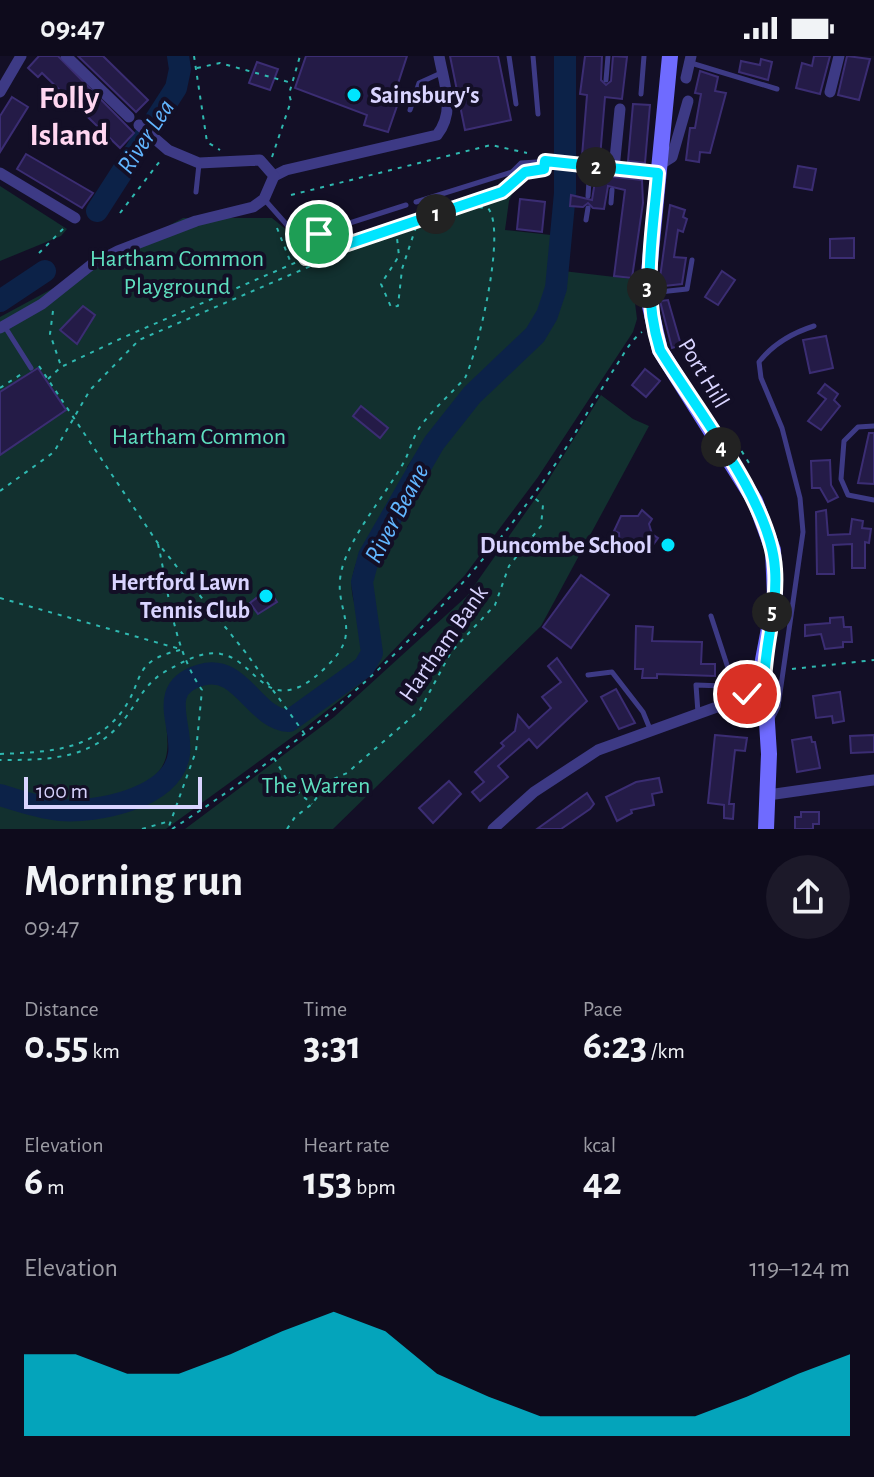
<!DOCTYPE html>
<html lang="en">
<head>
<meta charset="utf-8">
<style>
  :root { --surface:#0e0b1c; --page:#1c1929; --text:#f1f3f6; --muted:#9b9ba3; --accent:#00e5ff }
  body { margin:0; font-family:"Alegreya Sans",sans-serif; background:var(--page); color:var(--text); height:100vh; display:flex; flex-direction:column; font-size:30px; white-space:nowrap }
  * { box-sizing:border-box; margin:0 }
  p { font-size:26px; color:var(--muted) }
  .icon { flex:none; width:44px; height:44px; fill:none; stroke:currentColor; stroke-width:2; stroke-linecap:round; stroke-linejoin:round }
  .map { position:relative; height:773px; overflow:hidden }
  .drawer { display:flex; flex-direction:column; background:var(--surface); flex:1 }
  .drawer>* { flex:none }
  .scale { position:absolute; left:24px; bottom:20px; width:178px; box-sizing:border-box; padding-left:8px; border:4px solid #d9d4ff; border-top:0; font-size:22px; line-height:28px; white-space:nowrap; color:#d9d4ff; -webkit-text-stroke:6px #130f26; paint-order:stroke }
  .pin { position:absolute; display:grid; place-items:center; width:68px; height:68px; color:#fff; margin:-34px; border:4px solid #fff; border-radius:50%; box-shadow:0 2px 8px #0007 }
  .km { position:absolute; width:40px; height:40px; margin:-20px; border-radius:50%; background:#222; color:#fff; font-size:22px; line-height:40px; text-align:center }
  .round { display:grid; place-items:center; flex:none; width:84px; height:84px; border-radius:42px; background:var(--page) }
  .head { display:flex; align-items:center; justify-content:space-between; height:136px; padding:0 24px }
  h1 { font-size:44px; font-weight:700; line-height:60px }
  .metrics { display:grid; grid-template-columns:repeat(3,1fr); gap:12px; height:136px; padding:8px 24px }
  .metrics div { display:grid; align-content:center }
  .metrics b { font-size:40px; font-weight:700 }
  .metrics small { font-size:22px; font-weight:400 }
  .metrics p { font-size:22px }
  .chart { height:224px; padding:16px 24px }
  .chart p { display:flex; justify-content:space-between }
  .chart svg { width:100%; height:144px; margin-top:8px; fill:var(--accent); opacity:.7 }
  .status { display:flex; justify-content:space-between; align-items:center; height:56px; padding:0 40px; background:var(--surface); direction:ltr }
  .status svg { height:22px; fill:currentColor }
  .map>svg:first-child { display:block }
</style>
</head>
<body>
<div class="status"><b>09:47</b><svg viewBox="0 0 49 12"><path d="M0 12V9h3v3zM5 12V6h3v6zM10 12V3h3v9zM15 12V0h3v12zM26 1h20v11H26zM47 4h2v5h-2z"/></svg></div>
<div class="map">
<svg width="874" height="773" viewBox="0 0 874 773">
  <rect width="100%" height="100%" fill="#130f26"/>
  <g fill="#12302f">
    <path d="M518 124 509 145 505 174 551 179 546 238 530 270 493 305 435 371 407 411 409 418C391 447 347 502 352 536 354 555 369 579 365 597L292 652C247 673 262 591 185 618 151 630 173 675 166 701 157 737 98 746 66 744 44 743 21 735 0 729V261L183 162H272L294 180 322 185 327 196 504 134Z"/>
    <path d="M0 130 67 173 61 180 0 205Z"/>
    <path d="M563 215 632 223 637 263 633 276 538 421 465 519 363 626 306 671 166 773H0V743C15 749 31 757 47 760 86 766 169 753 182 709 194 673 162 645 207 623 247 631 259 686 302 666L374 605 380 586 369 533 384 486 440 393 498 320 546 276 557 259Z"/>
    <path d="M601 339 633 363 649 370 541 570 333 773H185L334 661 467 540 547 426Z"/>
  </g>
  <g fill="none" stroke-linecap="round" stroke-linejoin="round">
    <g stroke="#0c2248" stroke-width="22">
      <path d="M97 155 176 32 180 13 178 0"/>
      <path d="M0 245 45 215"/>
      <path d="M0 739C19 745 39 752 60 754 95 757 173 743 179 698 183 668 156 632 201 619 241 607 254 663 289 665L364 611 372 597 362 526 369 500 434 387 472 339 535 279 547 259 556 232 565 137V0"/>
    </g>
  </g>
  <g fill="#241b47" stroke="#3b2d73" stroke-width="2">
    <path d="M39 0H58L134 77 120 92 42 17 38 21 28 12Z"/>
    <path d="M78 0H103L148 44 136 56Z"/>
    <path d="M306 0H407L393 43 398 47 388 76 364 69 367 59 295 32Z"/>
    <path d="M450 0H498L511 64 465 74Z"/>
    <path d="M585 0H602L601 24 606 29 611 25 613 0 627 1 622 43 605 41 600 102 582 100 587 39 580 38Z"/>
    <path d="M814 0H830L820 38 796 32 802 7 812 10Z"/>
    <path d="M847 0 870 3 859 44 838 39Z"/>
    <path d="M761 3 772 6 768 24 739 16 741 5 760 9Z"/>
    <path d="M257 6 278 13 270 34 249 27Z"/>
    <path d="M700 15 718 21 715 35 726 37 710 97 700 96 699 106 686 104 690 72H695L701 38 695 37Z"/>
    <path d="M12 41 28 51 0 96V60Z"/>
    <path d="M633 48 650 49 645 107 628 105Z"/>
    <path d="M26 98 93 137 82 152 17 113Z"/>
    <path d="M798 110 816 113 812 134 794 131Z"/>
    <path d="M596 119 642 124 643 147 632 222 614 220 625 134 608 130 604 153 593 152 588 147 583 151 570 150 571 139 592 144Z"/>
    <path d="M520 143 545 146 542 176 517 173Z"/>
    <path d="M670 149 685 154 683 161 687 163 683 176 678 174 674 201 686 202 682 228 664 230 659 229Z"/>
    <path d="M854 182V202H830V183Z"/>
    <path d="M722 215 735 224 718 249 705 241Z"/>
    <path d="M668 244 681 289 672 292 660 245Z"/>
    <path d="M83 250 95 259 77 288 60 274Z"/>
    <path d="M826 280 833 312 810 317 803 284Z"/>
    <path d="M38 312 66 354 0 399V336Z"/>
    <path d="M645 313 660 325 646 341 632 329Z"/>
    <path d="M825 328 838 338 834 344 840 350 821 374 808 365 826 343 818 337Z"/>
    <path d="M361 350 388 372 380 382 353 360Z"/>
    <path d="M869 377H874V428L858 427Z"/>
    <path d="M830 404 831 429 838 441 828 446 820 432H812L811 405Z"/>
    <path d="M642 454 652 463 649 468 652 478 658 482 650 493 644 491 631 499 620 492 619 477 614 475 621 460H638Z"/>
    <path d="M826 454 828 479 850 478 852 463 863 465 862 472 871 473 869 487 865 486V512H852V488L833 489 834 518H817L816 456Z"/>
    <path d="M581 519 609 539 571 592 543 571Z"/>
    <path d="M268 533 277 546 258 558 250 547Z"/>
    <path d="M843 561 844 571H851L852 586H843V591L825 593 821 578 805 580V569L830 567V562Z"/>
    <path d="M636 570 653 571 652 585 702 586 701 608H715V620L657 618V622H642L643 613H635Z"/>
    <path d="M557 602 587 645 537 692 529 683 498 710 508 721 480 745 472 736 484 726 475 716 504 690 501 687 515 675 518 659 529 672 551 652 542 641 561 626 548 610Z"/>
    <path d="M616 633 635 667 619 673 601 641Z"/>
    <path d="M840 636 844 665 833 667 832 660 816 662 813 640Z"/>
    <path d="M715 679 747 682 745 695 735 694 729 748H734L733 763 724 762V749L708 747Z"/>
    <path d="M874 679V696L851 697 850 680Z"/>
    <path d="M811 681 812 686H815L820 712 797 716 792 684Z"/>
    <path d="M659 722 662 736 652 738 654 749 631 754 632 757 617 765 606 741 636 726Z"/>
    <path d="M449 725 461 738 433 767 419 752Z"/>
    <path d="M587 737 594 748 590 753 561 773H537Z"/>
    <path d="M801 756H819V768H813V773H795V761H801Z"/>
  </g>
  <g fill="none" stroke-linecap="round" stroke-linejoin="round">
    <g stroke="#2fb8b0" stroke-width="2" stroke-dasharray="4 6" stroke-linecap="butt">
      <path d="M194 0 207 86 220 94"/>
      <path d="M197 12 220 7 292 27"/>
      <path d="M272 101 291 45 289 38 300 0"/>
      <path d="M291 139 491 89 527 97"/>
      <path d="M120 157 160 105"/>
      <path d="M277 172 291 207"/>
      <path d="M39 197 65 171"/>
      <path d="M307 200 319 187"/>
      <path d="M53 255 50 278 61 310"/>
      <path d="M39 310 157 486 246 597 304 677"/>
      <path d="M48 323 61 311 122 282 306 202 502 136 512 126"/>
      <path d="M0 332 23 317"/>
      <path d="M731 378 749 407"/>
      <path d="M0 435 54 396 90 334 139 284 385 178 397 182 399 200 381 228 391 251 398 250 402 213 416 171 474 151 488 152C507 175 478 295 465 322 450 339 433 353 420 371 413 381 410 394 405 404 386 439 356 471 343 509 329 553 367 572 328 609 319 618 310 626 299 631 262 647 253 604 221 598 205 594 184 605 170 613 147 624 140 642 126 661 94 704 49 704 0 704"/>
      <path d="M158 488C169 537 173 592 202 634L196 695 168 773"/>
      <path d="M0 542 180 593"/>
      <path d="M792 613 874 604"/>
      <path d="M0 698C44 696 89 696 120 658 146 625 129 606 180 594"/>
      <path d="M274 702 290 729 312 748"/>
      <path d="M142 773 170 765"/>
      <path d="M172 773C321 677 442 567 545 423 571 387 592 347 616 310 624 298 630 285 642 276"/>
      <path d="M287 773 295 761 312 748 329 725 347 717 420 654 451 596 495 549 509 510 541 470 543 449 532 440"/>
    </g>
    <g stroke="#3d3a85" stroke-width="5">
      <path d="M509 0 516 48"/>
      <path d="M533 0 538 58"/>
      <path d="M691 7 777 33"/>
      <path d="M606 24 608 0"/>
      <path d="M641 38 644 0"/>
      <path d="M410 54 419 27 441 17"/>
      <path d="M196 136 199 108"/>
      <path d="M588 140 590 111"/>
      <path d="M264 143 287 169 309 180 406 149"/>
      <path d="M416 146 512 116 521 107 553 105"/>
      <path d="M611 147 612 134"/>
      <path d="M586 164 588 152"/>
      <path d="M650 237 687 233 692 204"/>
      <path d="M5 271 31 312"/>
      <path d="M874 370 858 371 844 385 841 423 848 439 874 444"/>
      <path d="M588 619 612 616 643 656 650 673"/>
      <path d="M698 657 696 629 723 630 728 612 711 560"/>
      <path d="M772 663 778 651 803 476 800 442 782 372 761 322 759 306C773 288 792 277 814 270"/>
    </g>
    <g stroke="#3d3a85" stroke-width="11">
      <path d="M66 0 129 61"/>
      <path d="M686 22 691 0"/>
      <path d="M0 36 21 0"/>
      <path d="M830 36 839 0"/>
      <path d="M553 105 658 117"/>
      <path d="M659 109 672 101 688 45"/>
      <path d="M614 113 620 53"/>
      <path d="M0 117 75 162"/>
      <path d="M274 120 286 114 437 79C456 55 444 28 439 0"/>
      <path d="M0 272 42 248 91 209 118 195 196 165 253 151 264 143 274 120 260 104 199 107 168 94 139 69"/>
      <path d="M768 739 874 724"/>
      <path d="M493 773 534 736 598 694 764 634"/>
    </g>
    <path stroke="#6f6bff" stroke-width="16" d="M670 0 647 237 660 294 755 445 773 494 775 541 763 604 769 698 766 773"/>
  </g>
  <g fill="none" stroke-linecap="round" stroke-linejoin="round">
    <defs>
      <path id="route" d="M319 178 327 177 306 202 502 136 525 116 544 113 545 105 658 117C653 179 641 233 660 294 696 353 771 446 775 513 778 554 763 593 764 634L747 638"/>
    </defs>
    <use href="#route" stroke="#fff" stroke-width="16"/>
    <use href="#route" stroke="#00e5ff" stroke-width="10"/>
  </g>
  <g fill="#00e5ff" stroke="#130f26" stroke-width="3">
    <circle cx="354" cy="39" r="8"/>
    <circle cx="668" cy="489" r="8"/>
    <circle cx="266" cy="540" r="8"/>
  </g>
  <g text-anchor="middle" stroke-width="8" stroke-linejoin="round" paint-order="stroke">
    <g font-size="24" font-weight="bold" fill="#d9d4ff" stroke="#130f26" text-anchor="end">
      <text x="370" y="47" text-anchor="start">Sainsbury's</text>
      <text x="652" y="497">Duncombe School</text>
      <text x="250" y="534">Hertford Lawn<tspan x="250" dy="28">Tennis Club</tspan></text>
    </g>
    <g font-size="24" fill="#5fe0c0" stroke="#130f26">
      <text x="177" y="210">Hartham Common<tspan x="177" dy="28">Playground</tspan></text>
      <text x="199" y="388">Hartham Common</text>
      <text x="316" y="737">The Warren</text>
    </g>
    <g font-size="24" fill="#d9d4ff" stroke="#130f26">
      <text transform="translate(704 317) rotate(59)" y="8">Port Hill</text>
      <text transform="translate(443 587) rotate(-55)" y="8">Hartham Bank</text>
    </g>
    <g font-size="26" font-style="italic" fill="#62b6ff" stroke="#130f26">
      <text transform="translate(145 80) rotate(-57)" y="9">River Lea</text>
      <text transform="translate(396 457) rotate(-62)" y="9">River Beane</text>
    </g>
    <g font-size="32" font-weight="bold" fill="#ffd6f0" stroke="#130f26">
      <text x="69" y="52">Folly<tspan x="69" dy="37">Island</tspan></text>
    </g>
  </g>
</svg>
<div class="scale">100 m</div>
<div class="pin" style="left:319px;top:178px;background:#1e9e55"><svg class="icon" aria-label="arrive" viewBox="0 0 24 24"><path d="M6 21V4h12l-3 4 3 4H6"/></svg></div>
<div class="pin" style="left:747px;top:638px;background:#d93025"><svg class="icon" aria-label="check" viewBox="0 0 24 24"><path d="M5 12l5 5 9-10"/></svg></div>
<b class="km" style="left:436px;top:158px">1</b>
<b class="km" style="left:596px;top:111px">2</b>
<b class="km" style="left:647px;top:232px">3</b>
<b class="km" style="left:721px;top:391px">4</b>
<b class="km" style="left:772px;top:556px">5</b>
</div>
<section class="drawer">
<div class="head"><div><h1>Morning run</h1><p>09:47</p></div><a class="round"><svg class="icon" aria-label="share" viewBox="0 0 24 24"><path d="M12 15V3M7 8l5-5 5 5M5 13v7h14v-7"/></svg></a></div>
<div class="metrics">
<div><p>Distance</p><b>0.55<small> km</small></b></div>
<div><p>Time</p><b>3:31</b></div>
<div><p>Pace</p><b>6:23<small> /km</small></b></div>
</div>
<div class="metrics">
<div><p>Elevation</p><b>6<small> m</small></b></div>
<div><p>Heart rate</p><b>153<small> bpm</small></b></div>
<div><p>kcal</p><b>42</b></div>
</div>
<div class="chart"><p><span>Elevation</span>119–124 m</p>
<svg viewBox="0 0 160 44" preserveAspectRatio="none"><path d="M0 44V19L10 19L20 25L30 25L40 19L50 12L60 6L70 12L80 25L90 32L100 38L110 38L120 38L130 38L140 32L150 25L160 19V44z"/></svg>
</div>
</section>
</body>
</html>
